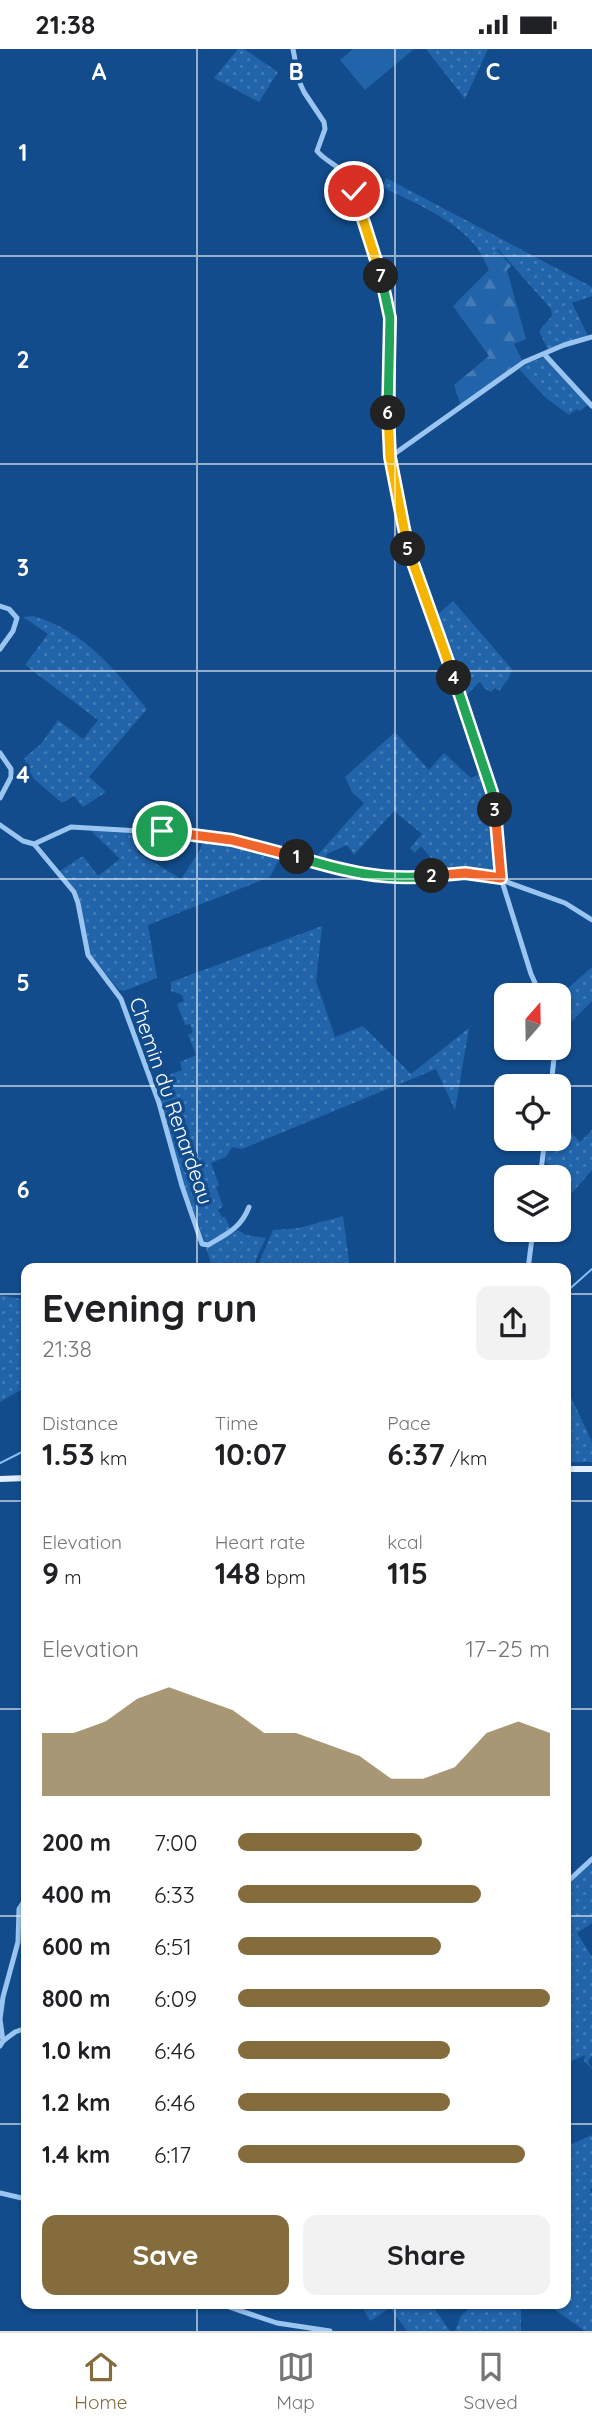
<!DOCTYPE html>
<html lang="en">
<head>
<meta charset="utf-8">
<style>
  :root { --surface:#fff; --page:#f2f2f2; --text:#202124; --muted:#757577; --line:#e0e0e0; --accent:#846c3c }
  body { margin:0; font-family:Quicksand,sans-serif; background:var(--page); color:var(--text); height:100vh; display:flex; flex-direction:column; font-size:26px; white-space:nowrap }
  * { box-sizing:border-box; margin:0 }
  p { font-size:23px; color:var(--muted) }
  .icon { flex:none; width:38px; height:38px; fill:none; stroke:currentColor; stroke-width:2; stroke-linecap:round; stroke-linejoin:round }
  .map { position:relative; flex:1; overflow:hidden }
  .side { position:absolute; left:21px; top:1214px; width:550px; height:1046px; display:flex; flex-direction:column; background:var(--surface); border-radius:14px; box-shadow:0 2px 5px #0004 }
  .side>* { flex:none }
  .needle { width:46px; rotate:20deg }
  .controls { position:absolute; left:494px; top:934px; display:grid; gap:14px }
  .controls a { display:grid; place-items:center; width:77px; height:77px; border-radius:14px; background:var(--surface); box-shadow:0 2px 5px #0004; font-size:35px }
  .pin { position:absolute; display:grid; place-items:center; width:60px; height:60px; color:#fff; margin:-30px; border:4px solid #fff; border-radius:50%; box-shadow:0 2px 7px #0007 }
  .km { position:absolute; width:35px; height:35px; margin:-18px; border-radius:50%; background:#222; color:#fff; font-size:19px; line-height:35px; text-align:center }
  .round { display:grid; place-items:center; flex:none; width:74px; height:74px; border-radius:14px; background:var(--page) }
  .overview { display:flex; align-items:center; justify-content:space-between; height:119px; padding:0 21px }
  h1 { font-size:38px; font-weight:700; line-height:52px }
  .stats { display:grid; grid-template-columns:repeat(3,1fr); gap:10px; height:119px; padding:7px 21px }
  .stats div { display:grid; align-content:center }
  .stats b { font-size:30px; font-weight:700 }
  .stats small { font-size:19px; font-weight:400 }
  .stats p { font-size:19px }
  .chart { height:196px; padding:14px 21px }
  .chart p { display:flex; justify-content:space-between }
  .chart svg { width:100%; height:126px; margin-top:7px; fill:var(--accent); opacity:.7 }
  .cta { display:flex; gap:14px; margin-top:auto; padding:14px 21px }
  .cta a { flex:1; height:80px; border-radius:14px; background:var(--accent); color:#fff; font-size:28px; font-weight:700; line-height:80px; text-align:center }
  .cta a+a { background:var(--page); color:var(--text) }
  ul { padding:0 21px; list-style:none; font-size:23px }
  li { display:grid; grid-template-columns:112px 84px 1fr; align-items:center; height:52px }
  li i { height:18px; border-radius:9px; background:var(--accent) }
  .status { display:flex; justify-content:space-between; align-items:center; height:49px; padding:0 35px; background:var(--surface); direction:ltr }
  .status svg { height:19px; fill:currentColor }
  .dock { display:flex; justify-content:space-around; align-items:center; height:98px; border-top:2px solid var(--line); background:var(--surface); font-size:19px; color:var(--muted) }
  .dock a { display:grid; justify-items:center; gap:4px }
  .dock .on { color:var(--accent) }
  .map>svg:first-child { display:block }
</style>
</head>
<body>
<div class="status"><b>21:38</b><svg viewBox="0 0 49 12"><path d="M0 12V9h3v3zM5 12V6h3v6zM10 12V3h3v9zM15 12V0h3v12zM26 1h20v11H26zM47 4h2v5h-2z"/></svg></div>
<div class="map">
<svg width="592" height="2282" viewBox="0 0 592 2282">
  <defs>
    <pattern id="grass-dots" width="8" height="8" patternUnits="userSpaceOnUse" patternTransform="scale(1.75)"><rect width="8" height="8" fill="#2164a9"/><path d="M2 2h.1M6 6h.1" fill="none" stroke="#427bb6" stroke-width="1.8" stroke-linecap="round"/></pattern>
    <pattern id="forest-firs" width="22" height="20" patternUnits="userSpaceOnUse" patternTransform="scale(1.75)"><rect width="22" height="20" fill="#2164a9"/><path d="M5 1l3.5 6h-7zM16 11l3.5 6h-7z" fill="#427bb6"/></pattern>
  </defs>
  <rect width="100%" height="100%" fill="#124c8c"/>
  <g fill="url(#grass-dots)">
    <path d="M238 0H244L278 23 259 53 214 29Z"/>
    <path d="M426 0H488L465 50Z"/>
    <path d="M386 129 592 238V247L572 254 588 287 548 301 539 282 552 267 551 260 498 200 484 211C469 176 415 154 382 138Z"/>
    <path d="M546 308 589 355 580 362 577 360 569 366 546 349 519 320 528 314Z"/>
    <path d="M453 552 512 620 509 629 499 642 495 639 491 643 484 639 480 632 464 649 437 566Z"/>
    <path d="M33 567C84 581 115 621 147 660L89 728 106 743 83 758 74 747 62 754 20 718 26 712 24 709 41 695 58 671 83 690 98 671 25 616 48 585 23 568Z"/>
    <path d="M395 683 429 721 444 704 471 729 482 724 492 759 497 823 494 825 467 821 431 823 427 816 432 810 421 797 415 804 410 799 422 785 394 762 354 806 347 796 327 805 325 813 314 810 364 754 352 743 345 728Z"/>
    <path d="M90 781 150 784 137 803 181 830 200 801 204 789 258 799 281 807 270 828 148 876 157 929 124 942 119 941 89 904 79 850 58 823 83 807 98 827 120 810Z"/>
    <path d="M322 877 316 932 335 988 363 977 411 1025 469 979 455 1061 436 1020 242 1100 232 1098 226 1108 211 1114 219 1136 216 1138 223 1157 218 1161 222 1168H225L231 1181 205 1194 180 1125 154 1032 182 1021 180 1013 196 1006 188 986 193 983 190 975 185 976 177 955 184 952 182 946 171 942V933Z"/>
    <path d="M592 918V952L558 986V948Z"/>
    <path d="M558 1069 580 1093 592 1081V1121L572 1144 545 1112 548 1090H558Z"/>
    <path d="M343 1167 350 1220H259L260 1211 273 1181 299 1179Z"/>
    <path d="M238 1181 246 1186 266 1189 256 1210V1220H213L206 1199Z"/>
    <path d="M0 1246 26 1251V1338L0 1353Z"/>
    <path d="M565 1335 592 1393V1413H565Z"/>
    <path d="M590 1815 592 1816V1874L577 1884 592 1908V2007L588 2012 592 2020 584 2012 585 2006 565 2015V1838Z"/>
    <path d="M592 2086V2139L590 2140 592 2145V2282H585L548 2256H565V2164L571 2161 565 2147V2098Z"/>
    <path d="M361 2256H432L450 2282H407L390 2259 370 2272Z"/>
    <path d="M472 2256H521V2282H455L461 2267Z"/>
  </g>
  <path fill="url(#forest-firs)" d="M497 201 511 217 507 221 526 290 514 295 522 311 461 357 454 336 489 307 453 257 489 221 484 211Z"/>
  <path fill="#2164a9" d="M353 0H414L365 41 340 11Z"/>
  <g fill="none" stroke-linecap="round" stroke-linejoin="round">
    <g stroke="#8bc0f4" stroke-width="2">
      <path d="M565 1244 592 1220"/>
      <path d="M0 1414 26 1401"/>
    </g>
    <g stroke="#9ac5f1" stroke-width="5">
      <path d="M293 0 299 32 304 43 324 73 325 80 317 102C327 114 341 117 350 130L386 241 390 284 388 395 408 503 433 568 492 743 501 829 531 925 541 947"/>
      <path d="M545 306 592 357"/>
      <path d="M390 408 524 313 564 296 592 288"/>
      <path d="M0 557 9 560 17 569 13 582 0 600"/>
      <path d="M0 704 11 720V728L0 749"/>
      <path d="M0 776 23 792 34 795 71 778 209 786 256 796 363 826 407 829 465 824 490 827 565 854 592 871"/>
      <path d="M34 795 74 843 78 854 88 906 121 950 159 1054 182 1137 202 1195 208 1196C227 1185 241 1179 249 1158"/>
      <path d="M551 1038 555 999"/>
      <path d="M540 1129 545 1090"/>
      <path d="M528 1220 533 1181"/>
      <path d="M565 1835 592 1810"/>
      <path d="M3 1992 15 1983 26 1979"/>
      <path d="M0 1997 3 1992 0 1970 3 1948 18 1893 19 1860 26 1849"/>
      <path d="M0 2144 26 2150"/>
      <path d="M223 2256 277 2274 330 2282"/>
    </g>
    <g stroke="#e4efff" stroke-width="6">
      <path d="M565 1420H592"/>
      <path d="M0 1430 26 1429"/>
    </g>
  </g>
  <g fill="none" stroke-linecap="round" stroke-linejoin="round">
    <defs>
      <path id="split-1" d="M162 782 232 791 297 808"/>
      <path id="split-2" d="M297 808C343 822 384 832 432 827"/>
      <path id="split-3" d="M432 827 465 824 501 829 495 761"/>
      <path id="split-4" d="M454 629 492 743 495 761"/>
      <path id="split-5" d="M408 500 454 629"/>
      <path id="split-6" d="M388 364 390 408 408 500"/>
      <path id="split-7" d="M381 227 390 269 388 364"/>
      <path id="split-8" d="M354 142 381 227"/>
    </defs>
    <use href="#split-1" stroke="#fff" stroke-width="14"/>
    <use href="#split-2" stroke="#fff" stroke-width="14"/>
    <use href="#split-3" stroke="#fff" stroke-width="14"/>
    <use href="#split-4" stroke="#fff" stroke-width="14"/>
    <use href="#split-5" stroke="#fff" stroke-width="14"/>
    <use href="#split-6" stroke="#fff" stroke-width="14"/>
    <use href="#split-7" stroke="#fff" stroke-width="14"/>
    <use href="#split-8" stroke="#fff" stroke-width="14"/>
    <use href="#split-1" stroke="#f0652b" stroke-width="9"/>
    <use href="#split-2" stroke="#22a559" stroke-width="9"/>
    <use href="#split-3" stroke="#f0652b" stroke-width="9"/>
    <use href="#split-4" stroke="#22a559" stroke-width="9"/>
    <use href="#split-5" stroke="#f5b400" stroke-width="9"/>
    <use href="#split-6" stroke="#f5b400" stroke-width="9"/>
    <use href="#split-7" stroke="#22a559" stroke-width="9"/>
    <use href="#split-8" stroke="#f5b400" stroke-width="9"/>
  </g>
  <path fill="none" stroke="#fff" stroke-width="2" stroke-opacity="0.55" d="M197 0V1220M395 0V1220M0 207H592M0 415H592M0 622H592M0 830H592M0 1037H592M0 1245H26M565 1245H592M0 1452H26M565 1452H592M0 1660H26M565 1660H592M0 1867H26M565 1867H592M0 2075H26M565 2075H592M197 2256V2282M395 2256V2282"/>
  <g text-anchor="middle" stroke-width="7" stroke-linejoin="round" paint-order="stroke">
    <g font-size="21" fill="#fff" stroke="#124c8c">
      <text transform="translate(171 1052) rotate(71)" y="7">Chemin du Renardeau</text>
    </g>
  </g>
  <g font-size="23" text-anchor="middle" font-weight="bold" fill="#fff" stroke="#124c8c" stroke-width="7" stroke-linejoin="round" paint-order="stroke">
    <text x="99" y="31">A</text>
    <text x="296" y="31">B</text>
    <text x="493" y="31">C</text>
    <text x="23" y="112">1</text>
    <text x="23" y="319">2</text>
    <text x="23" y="527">3</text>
    <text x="23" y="734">4</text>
    <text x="23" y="942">5</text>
    <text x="23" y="1149">6</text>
  </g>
</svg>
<div class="controls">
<a><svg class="needle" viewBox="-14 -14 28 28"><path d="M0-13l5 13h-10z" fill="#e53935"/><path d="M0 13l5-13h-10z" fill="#757577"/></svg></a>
<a><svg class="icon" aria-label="locate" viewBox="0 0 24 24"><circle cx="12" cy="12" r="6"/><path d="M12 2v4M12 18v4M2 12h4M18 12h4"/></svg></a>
<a><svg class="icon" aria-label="layers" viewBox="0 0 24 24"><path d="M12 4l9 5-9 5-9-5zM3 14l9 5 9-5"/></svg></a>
</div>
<div class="pin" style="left:162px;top:782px;background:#1e9e55"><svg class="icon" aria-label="arrive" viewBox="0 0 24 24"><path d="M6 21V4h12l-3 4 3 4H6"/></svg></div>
<div class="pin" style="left:354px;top:142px;background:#d93025"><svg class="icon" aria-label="check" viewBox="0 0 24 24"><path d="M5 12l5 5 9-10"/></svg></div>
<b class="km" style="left:297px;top:808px">1</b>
<b class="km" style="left:432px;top:827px">2</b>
<b class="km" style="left:495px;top:761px">3</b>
<b class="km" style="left:454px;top:629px">4</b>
<b class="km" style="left:408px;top:500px">5</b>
<b class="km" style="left:388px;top:364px">6</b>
<b class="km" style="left:381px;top:227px">7</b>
<section class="side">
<div class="overview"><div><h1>Evening run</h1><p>21:38</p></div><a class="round"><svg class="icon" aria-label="share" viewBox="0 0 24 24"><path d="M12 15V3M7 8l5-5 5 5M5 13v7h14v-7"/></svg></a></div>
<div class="stats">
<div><p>Distance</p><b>1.53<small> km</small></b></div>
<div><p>Time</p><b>10:07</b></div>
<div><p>Pace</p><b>6:37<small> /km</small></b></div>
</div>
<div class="stats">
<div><p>Elevation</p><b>9<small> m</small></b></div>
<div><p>Heart rate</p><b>148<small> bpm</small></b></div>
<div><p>kcal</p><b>115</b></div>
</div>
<div class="chart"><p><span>Elevation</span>17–25 m</p>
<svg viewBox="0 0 160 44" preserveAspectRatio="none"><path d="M0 44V22L10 22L20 18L30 10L40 6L50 10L60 14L70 22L80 22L90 26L100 30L110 38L120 38L130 34L140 22L150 18L160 22V44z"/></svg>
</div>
<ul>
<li><b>200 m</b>7:00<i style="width:59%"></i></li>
<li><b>400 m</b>6:33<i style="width:78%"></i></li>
<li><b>600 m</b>6:51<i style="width:65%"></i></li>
<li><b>800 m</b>6:09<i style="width:100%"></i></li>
<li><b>1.0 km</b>6:46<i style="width:68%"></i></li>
<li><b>1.2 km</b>6:46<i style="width:68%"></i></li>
<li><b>1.4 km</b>6:17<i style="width:92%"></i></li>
</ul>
<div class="cta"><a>Save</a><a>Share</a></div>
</section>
</div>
<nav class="dock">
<a class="on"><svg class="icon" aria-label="home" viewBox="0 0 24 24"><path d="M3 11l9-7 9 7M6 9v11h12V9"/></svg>Home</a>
<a><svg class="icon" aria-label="map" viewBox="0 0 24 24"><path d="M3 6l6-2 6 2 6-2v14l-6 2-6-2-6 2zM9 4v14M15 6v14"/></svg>Map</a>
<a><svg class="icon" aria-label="saved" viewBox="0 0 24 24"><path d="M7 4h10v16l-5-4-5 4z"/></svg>Saved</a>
</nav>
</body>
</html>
